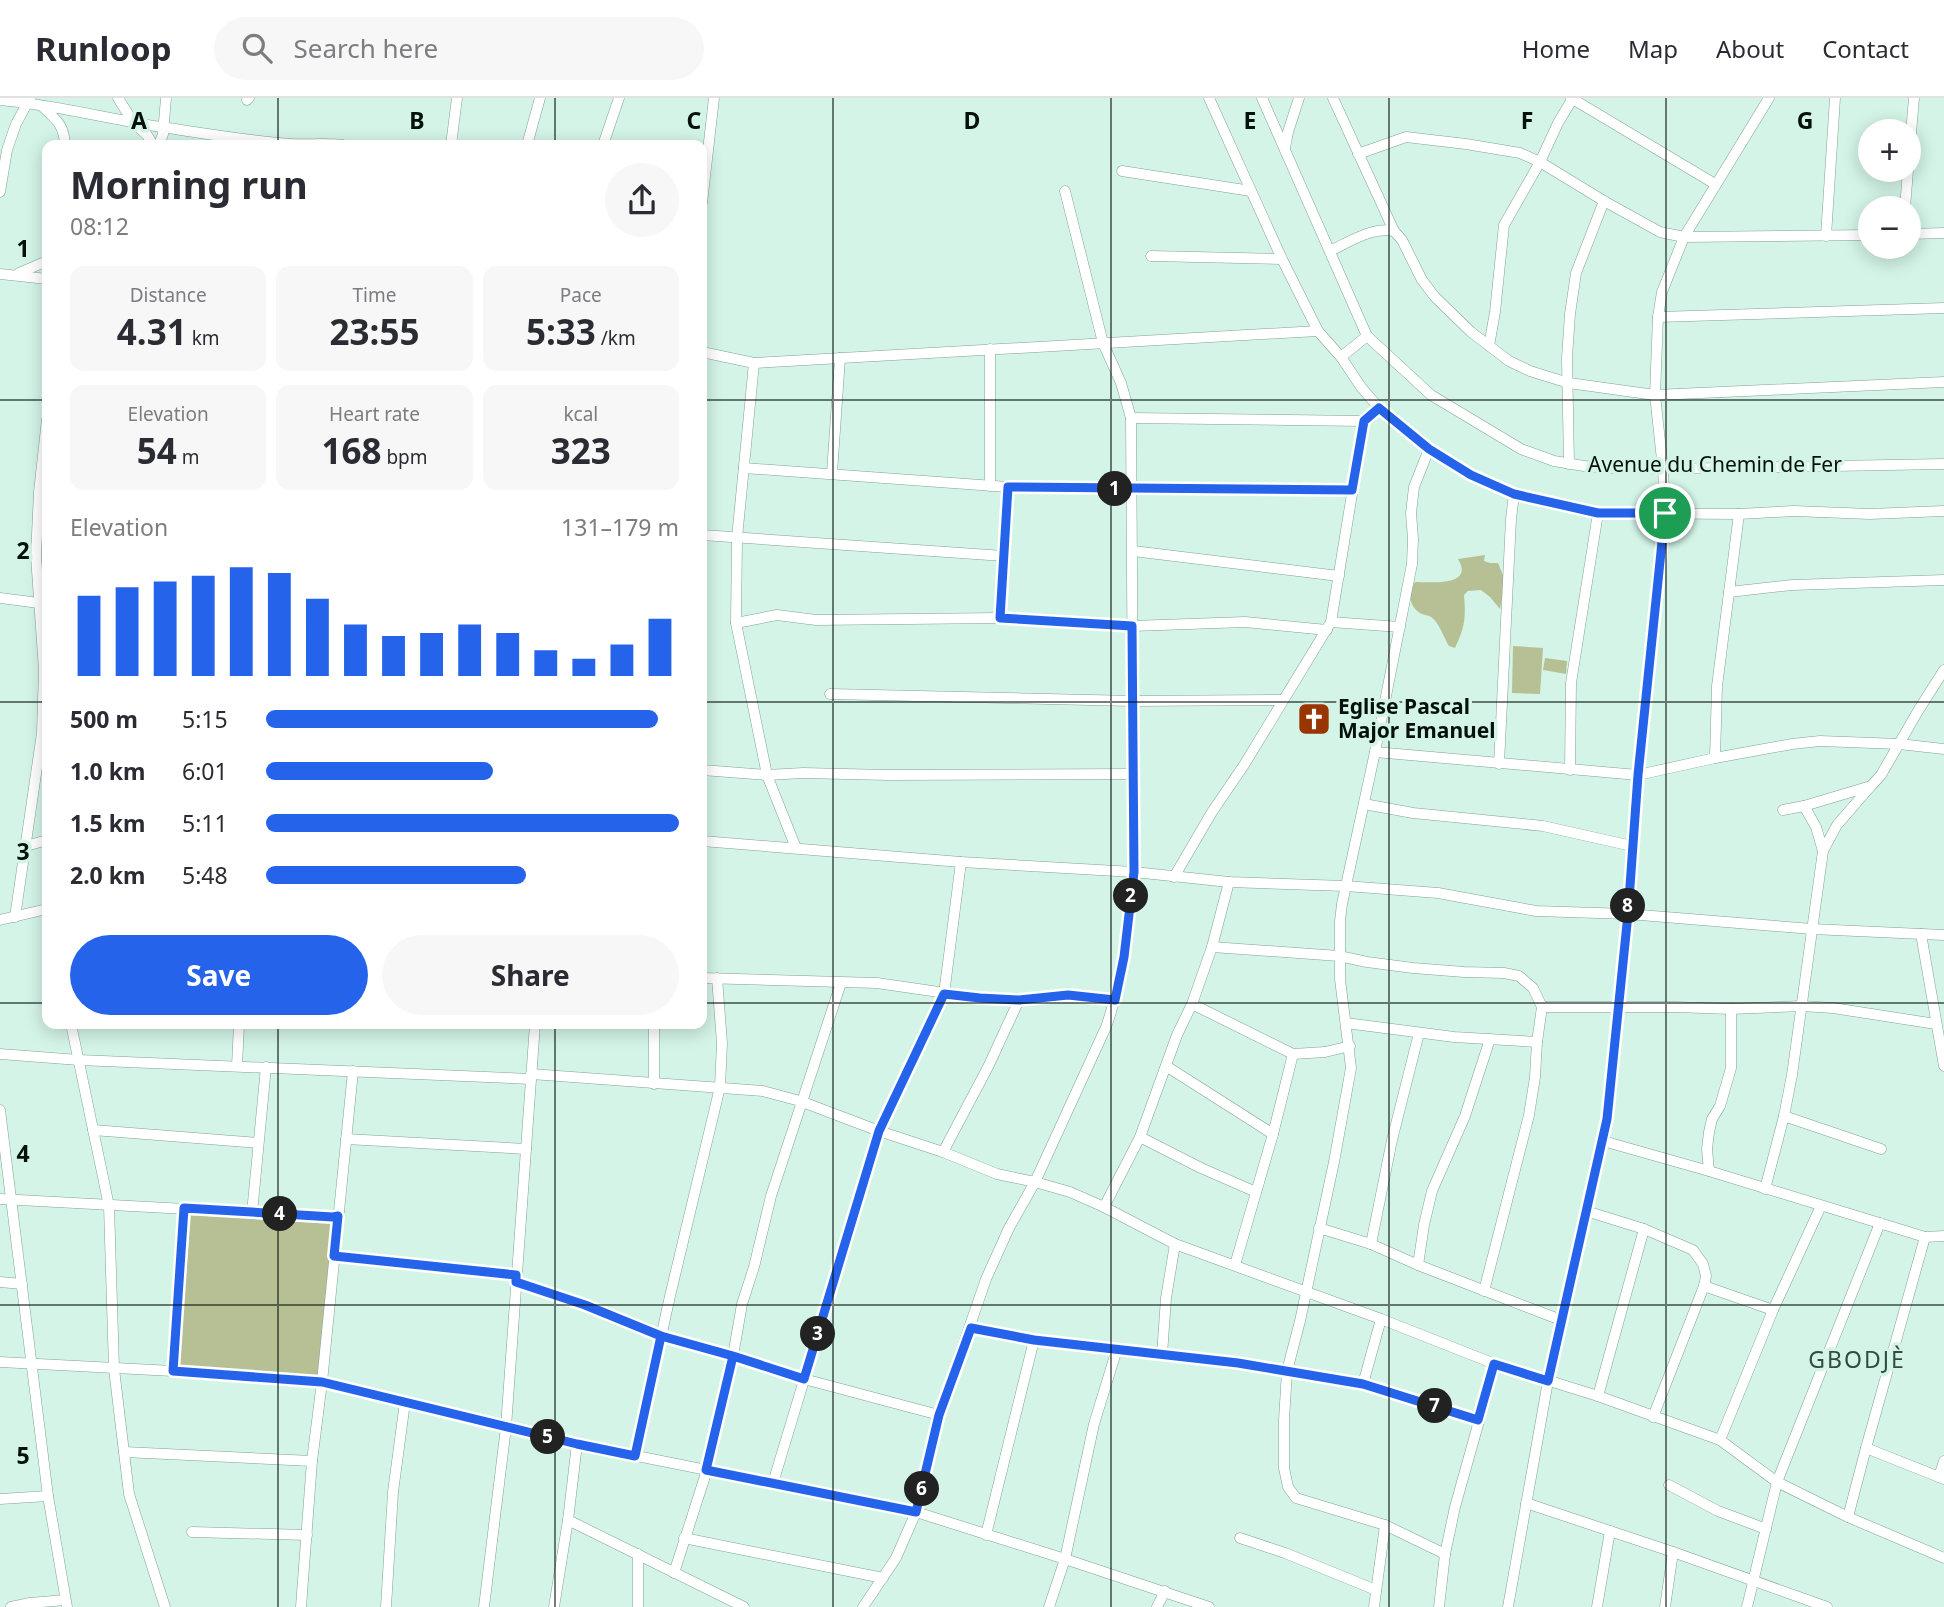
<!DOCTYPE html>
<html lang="en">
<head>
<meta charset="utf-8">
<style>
  :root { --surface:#fff; --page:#f7f7f7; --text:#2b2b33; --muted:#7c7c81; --line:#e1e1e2; --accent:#2563eb }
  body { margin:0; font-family:"Noto Sans",sans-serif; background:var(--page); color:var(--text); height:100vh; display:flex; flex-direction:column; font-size:26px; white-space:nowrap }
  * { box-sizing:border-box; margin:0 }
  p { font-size:23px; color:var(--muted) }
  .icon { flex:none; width:38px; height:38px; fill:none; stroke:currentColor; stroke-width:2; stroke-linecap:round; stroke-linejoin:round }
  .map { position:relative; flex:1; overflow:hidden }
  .details { position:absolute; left:42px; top:42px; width:665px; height:889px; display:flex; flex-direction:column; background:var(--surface); border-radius:14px; box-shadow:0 4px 18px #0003 }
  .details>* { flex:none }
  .controls { position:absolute; left:1858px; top:21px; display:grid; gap:14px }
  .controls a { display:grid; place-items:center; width:63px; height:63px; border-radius:50%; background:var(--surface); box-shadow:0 4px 18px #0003; font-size:35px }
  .pin { position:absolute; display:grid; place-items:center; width:60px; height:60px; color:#fff; margin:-30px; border:4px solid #fff; border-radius:50%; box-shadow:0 2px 7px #0007 }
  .km { position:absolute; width:35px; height:35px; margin:-18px; border-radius:50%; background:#222; color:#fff; font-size:19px; line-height:35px; text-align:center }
  .round { display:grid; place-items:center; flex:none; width:74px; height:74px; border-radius:37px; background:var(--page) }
  .head { display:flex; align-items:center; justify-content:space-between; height:119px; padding:0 28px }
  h1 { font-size:38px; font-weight:700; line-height:52px }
  .metrics { display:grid; grid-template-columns:repeat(3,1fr); gap:10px; height:119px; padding:7px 28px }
  .metrics div { display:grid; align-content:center; border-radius:14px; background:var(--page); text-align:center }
  .metrics b { font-size:35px; font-weight:700 }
  .metrics small { font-size:19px; font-weight:400 }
  .metrics p { font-size:19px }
  .chart { height:196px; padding:14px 28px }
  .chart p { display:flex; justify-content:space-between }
  .chart svg { width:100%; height:126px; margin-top:7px; stroke:var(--accent); stroke-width:6 }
  .action { display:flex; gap:14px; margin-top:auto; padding:14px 28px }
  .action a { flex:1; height:80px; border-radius:42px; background:var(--accent); color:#fff; font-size:28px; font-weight:700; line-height:80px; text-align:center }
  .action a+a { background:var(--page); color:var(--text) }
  ul { padding:0 28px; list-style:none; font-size:23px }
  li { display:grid; grid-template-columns:112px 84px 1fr; align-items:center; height:52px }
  li i { height:18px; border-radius:9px; background:var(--accent) }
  header { display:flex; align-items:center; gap:42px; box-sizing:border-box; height:98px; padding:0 35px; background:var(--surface); border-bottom:2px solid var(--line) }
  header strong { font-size:33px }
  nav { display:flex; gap:38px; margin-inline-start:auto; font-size:24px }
  .search { width:490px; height:63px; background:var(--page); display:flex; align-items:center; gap:18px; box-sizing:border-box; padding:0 24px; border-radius:38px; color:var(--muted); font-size:26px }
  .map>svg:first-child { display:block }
</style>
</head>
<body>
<header>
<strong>Runloop</strong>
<div class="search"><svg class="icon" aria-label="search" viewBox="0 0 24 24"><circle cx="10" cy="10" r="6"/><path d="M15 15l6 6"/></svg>Search here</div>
<nav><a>Home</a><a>Map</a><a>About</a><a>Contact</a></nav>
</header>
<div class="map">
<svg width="1944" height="1509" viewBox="0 0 1944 1509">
  <rect width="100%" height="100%" fill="#d3f4e6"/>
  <g fill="#b7c095">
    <path d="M1485 457 1484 463 1490 465H1498L1505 482 1500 511 1490 499 1481 492 1468 493 1464 497C1466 520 1465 529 1455 550L1449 548C1444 540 1439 524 1431 519 1428 517 1423 517 1420 515 1408 507 1409 495 1415 484 1430 484 1475 489 1458 461Z"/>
    <path d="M1513 548 1543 550 1540 596 1512 595Z"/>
    <path d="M1545 560 1567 563 1566 576 1543 572Z"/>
    <path d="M191 1117 334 1126 319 1278 178 1269Z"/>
  </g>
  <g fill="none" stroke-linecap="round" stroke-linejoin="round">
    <defs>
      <g id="street">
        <path d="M118 0 133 24 147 37 153 47"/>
        <path d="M1209 0 1282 161 1318 233 1341 259 1361 289 1379 310 1429 351 1471 378 1514 396 1598 415 1739 416 1794 413 1870 416 1944 413"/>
        <path d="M1262 0 1367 238 1431 297 1521 351 1554 363 1584 368 1611 370 1663 371 1944 366"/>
        <path d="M1333 0 1394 133"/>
        <path d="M1571 0 1715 86"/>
        <path d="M0 2C57 7 112 22 168 30 208 36 249 43 290 46 308 47 325 45 343 47"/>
        <path d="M247 2 249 0"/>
        <path d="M42 8C56 22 64 26 65 47"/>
        <path d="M159 47 163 36 166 0"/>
        <path d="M451 47 457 0"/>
        <path d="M527 47 540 0"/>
        <path d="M603 47 619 0"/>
        <path d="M1285 50 1288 34 1299 0"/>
        <path d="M1358 56 1406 39 1466 46 1520 55 1540 64 1604 103 1660 134 1684 139 1871 137"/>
        <path d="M1909 58 1914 0"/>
        <path d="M1122 73 1251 93"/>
        <path d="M0 94 7 52 16 26 30 0"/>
        <path d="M702 105 714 0"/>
        <path d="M1905 110 1908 72"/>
        <path d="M1909 136 1944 135"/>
        <path d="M1826 138 1835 0"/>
        <path d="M1330 153C1349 144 1371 129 1394 133L1402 142 1422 182 1435 199 1471 234 1509 263 1530 273 1549 279 1569 285 1655 297 1944 284"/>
        <path d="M1151 158 1282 161"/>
        <path d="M19 175 47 163"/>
        <path d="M0 176 47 181"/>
        <path d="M1658 219 1944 210"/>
        <path d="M1489 248 1495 214 1504 127 1540 64 1558 25 1573 0"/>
        <path d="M990 251V388"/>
        <path d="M702 254 754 265 1318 233"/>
        <path d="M1341 259 1367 238"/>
        <path d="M754 265 737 440 736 525 767 677 796 750"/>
        <path d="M1131 320 1364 323"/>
        <path d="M1429 351 1414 389 1411 415 1413 441 1412 466 1375 654 1342 806 1340 823V881L1351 970 1334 1064 1300 1223 1287 1273 1284 1322V1370L1288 1389 1296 1400 1385 1427 1445 1456"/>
        <path d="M1569 366 1567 260 1570 216 1576 175 1604 103"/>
        <path d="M744 370 1008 389 1352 392"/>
        <path d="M832 375 840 260"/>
        <path d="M702 437 1004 458"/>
        <path d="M1133 453 1339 478"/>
        <path d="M1729 494 1792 487 1944 482"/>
        <path d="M0 500 47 506"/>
        <path d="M1000 520 1008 389"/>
        <path d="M1331 524 1400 529"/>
        <path d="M736 525 777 517 816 522 1000 520 1132 528 1245 524 1327 532"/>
        <path d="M830 596 1133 603 1282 602"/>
        <path d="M1375 654 1638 677 1715 660 1792 646 1820 643 1899 646 1944 651"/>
        <path d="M1715 660 1717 588 1739 416"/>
        <path d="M1499 666 1511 421 1514 396"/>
        <path d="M702 672 767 677 803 675 888 677 1133 676"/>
        <path d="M1570 672 1571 585 1598 415"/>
        <path d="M1364 706 1413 715 1543 728 1632 748"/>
        <path d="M1783 712 1804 708 1871 688 1881 677 1918 613 1944 572"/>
        <path d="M702 743 961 764 1134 774 1229 784 1346 788 1438 795 1536 813 1628 816 1812 831 1944 837"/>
        <path d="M26 748 47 742"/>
        <path d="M1823 753 1837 727 1870 689"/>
        <path d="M1174 779 1212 714 1244 667 1331 524 1364 323 1379 310"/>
        <path d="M15 819 42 635 44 572 36 458 39 394 47 321"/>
        <path d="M0 822 47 811"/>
        <path d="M1921 836 1944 968"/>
        <path d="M1212 849 1339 858 1367 864 1413 870 1464 874 1504 875 1519 878 1533 890 1542 909 1537 944 1535 979 1529 1017 1484 1193"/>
        <path d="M702 880 877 885 980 900 1019 902 1068 897 1116 902"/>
        <path d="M1192 906 1293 956 1325 954 1350 948"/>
        <path d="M1542 909H1675L1731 911 1802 908 1833 910 1936 926"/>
        <path d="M1346 925 1454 939 1537 944"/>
        <path d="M71 926 109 1108 114 1271 129 1396 165 1509"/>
        <path d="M0 956 79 962 531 981"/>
        <path d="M237 968 239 926"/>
        <path d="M1166 968 1273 1036"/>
        <path d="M531 976 763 993 800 1003 879 1033 943 1054 997 1076 1035 1084 1070 1094 1104 1109 1175 1146 1381 1221 1495 1266 1598 1298 1720 1342 1777 1384 1848 1419 1944 1460"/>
        <path d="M654 986V926"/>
        <path d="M0 1012 48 1398 67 1509"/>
        <path d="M1784 1018 1881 1051"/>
        <path d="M93 1032 258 1045"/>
        <path d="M1140 1039 1201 1070 1256 1094"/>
        <path d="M346 1041 526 1051"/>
        <path d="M1603 1043 1709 1073 1925 1139 1944 1138"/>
        <path d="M943 1054 988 969 1019 902"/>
        <path d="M1709 1073 1707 1051 1709 1034 1712 1021 1720 1008 1731 970V911"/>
        <path d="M1765 1091 1784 1018 1792 977 1823 753 1816 729 1804 708"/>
        <path d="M0 1101 333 1119 338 1118"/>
        <path d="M1104 1109 1140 1039 1177 937 1192 906 1212 849 1229 784"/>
        <path d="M1586 1113 1644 1131 1693 1152 1703 1166 1706 1178 1704 1188 1653 1319"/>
        <path d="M252 1115 266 969"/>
        <path d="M1319 1130 1371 1146 1418 1167 1561 1222"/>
        <path d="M1371 1146 1392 1042 1419 935"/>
        <path d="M334 1158 516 1177"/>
        <path d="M1235 1167 1273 1036 1293 956"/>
        <path d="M1418 1167 1424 1127 1432 1093 1465 1018 1490 941"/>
        <path d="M0 1184 22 1186"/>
        <path d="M516 1184 585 1207 661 1238 733 1258 804 1281 939 1317"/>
        <path d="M1704 1188 1773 1212"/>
        <path d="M971 1230 1034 1242 1238 1265 1363 1286 1478 1322"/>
        <path d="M1162 1257 1166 1200 1175 1146"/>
        <path d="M0 1264 173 1273 322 1284 577 1346 916 1414 1065 1461 1209 1509"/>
        <path d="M173 1273 184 1110"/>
        <path d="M1363 1286 1381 1221"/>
        <path d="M1598 1298 1644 1131"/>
        <path d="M1720 1342 1773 1212 1821 1108"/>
        <path d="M1866 1350 1944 1381"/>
        <path d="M124 1354 312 1363"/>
        <path d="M635 1358 670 1198 720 989 722 945 717 880"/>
        <path d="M1939 1379 1944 1363"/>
        <path d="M773 1385 879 1033 944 896 961 764"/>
        <path d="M1669 1387 1718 1413 1766 1431"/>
        <path d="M0 1401 48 1398"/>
        <path d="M1526 1405 1673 1454 1827 1509"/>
        <path d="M1848 1419 1866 1350 1925 1139"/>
        <path d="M568 1422 744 1509"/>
        <path d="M192 1434 307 1437"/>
        <path d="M986 1437 1034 1242"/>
        <path d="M684 1440 883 1480"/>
        <path d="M1240 1440 1285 1455 1376 1492"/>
        <path d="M638 1456V1509"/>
        <path d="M674 1475 707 1372 733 1258 742 1206 754 1169 771 1098 841 885"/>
        <path d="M11 1509 30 1505 65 1502"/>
        <path d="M301 1509 312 1363 322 1284 353 973"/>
        <path d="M386 1509 393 1394 405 1304"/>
        <path d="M484 1509 506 1329 535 926"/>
        <path d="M554 1509 568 1422 577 1346"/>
        <path d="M863 1509 896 1460 916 1414 939 1317 986 1181 1009 1130 1035 1084 1106 929C1140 833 1134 729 1133 628 1132 525 1132 422 1131 320L1121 285 1103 245 1065 93"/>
        <path d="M1049 1509 1065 1461 1094 1326 1117 1251"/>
        <path d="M1157 1509 1165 1493"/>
        <path d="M1374 1509 1385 1427"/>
        <path d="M1439 1509 1445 1456 1455 1409 1495 1266"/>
        <path d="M1508 1509 1548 1283 1607 1021 1628 816 1638 677 1665 415 1663 371 1655 297 1658 219 1662 194 1684 139 1769 0"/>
        <path d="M1597 1509 1610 1433"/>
        <path d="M1665 1509 1673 1454"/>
        <path d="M1747 1509 1777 1384 1880 1125"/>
      </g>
    </defs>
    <use href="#street" stroke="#83a295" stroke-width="11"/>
    <use href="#street" stroke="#fff" stroke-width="10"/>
  </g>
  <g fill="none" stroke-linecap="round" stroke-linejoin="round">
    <defs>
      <path id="route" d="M1665 415H1598L1514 396 1471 377 1429 351 1379 310 1364 323 1352 392 1008 389 1000 520 1132 528 1134 774 1124 859 1115 902 1068 897 1019 902 980 900 944 896 879 1033 804 1281 733 1258 661 1238 585 1207 516 1184V1177L334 1158 338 1118 333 1119 184 1110 173 1273 322 1284 577 1346 635 1358 661 1238 733 1258 706 1372 916 1414 939 1317 971 1230 1034 1242 1238 1265 1363 1286 1478 1322 1494 1266 1548 1283 1607 1021 1628 816 1638 677 1665 415"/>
    </defs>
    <use href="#route" stroke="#fff" stroke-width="14"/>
    <use href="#route" stroke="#2563eb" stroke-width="9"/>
  </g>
  <path fill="none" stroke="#05110c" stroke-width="2" stroke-opacity="0.55" d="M278 0V47M555 0V47M833 0V1509M1111 0V1509M1389 0V1509M1666 0V1509M0 302H47M702 302H1944M0 604H47M702 604H1944M0 905H47M702 905H1944M278 926V1509M555 926V1509M0 1207H1944"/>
  <defs>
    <symbol id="church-square" viewBox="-11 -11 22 22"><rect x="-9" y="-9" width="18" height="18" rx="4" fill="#993500" stroke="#d3f4e6"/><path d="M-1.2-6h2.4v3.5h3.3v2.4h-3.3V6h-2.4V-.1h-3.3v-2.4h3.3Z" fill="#fff"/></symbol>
  </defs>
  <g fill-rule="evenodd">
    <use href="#church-square" x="1295" y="602" width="38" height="38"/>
  </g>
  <g text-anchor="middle" stroke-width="7" stroke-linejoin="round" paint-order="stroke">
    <g font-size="21" fill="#05110c" stroke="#d3f4e6">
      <text x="1715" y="374">Avenue du Chemin de Fer</text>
    </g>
    <g font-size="21" font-weight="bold" fill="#05110c" stroke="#d3f4e6" text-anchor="start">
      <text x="1338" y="616">Eglise Pascal<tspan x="1338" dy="24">Major Emanuel</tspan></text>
    </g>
    <g font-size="23" letter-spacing="2" fill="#314d42" stroke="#d3f4e6">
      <text x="1857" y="1270">GBODJÈ</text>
    </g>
  </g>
  <g font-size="23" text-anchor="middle" font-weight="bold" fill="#05110c" stroke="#d3f4e6" stroke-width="7" stroke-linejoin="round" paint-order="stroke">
    <text x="139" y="31">A</text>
    <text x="417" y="31">B</text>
    <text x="694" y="31">C</text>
    <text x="972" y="31">D</text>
    <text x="1250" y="31">E</text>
    <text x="1527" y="31">F</text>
    <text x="1805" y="31">G</text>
    <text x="23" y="159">1</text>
    <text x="23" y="461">2</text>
    <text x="23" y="762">3</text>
    <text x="23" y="1064">4</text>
    <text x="23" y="1366">5</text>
  </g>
</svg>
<div class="controls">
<a>+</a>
<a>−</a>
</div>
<div class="pin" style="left:1665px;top:415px;background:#1e9e55"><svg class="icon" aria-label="arrive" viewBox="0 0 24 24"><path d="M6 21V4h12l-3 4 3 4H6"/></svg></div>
<b class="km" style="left:1115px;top:391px">1</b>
<b class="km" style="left:1131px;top:798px">2</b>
<b class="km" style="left:818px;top:1236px">3</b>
<b class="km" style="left:280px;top:1116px">4</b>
<b class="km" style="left:548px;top:1339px">5</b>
<b class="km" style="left:922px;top:1391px">6</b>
<b class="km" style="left:1435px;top:1308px">7</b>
<b class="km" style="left:1628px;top:808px">8</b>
<section class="details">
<div class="head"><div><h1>Morning run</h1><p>08:12</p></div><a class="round"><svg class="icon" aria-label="share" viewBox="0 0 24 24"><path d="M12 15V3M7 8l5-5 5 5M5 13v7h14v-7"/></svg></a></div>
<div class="metrics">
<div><p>Distance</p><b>4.31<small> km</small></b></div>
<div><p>Time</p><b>23:55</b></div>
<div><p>Pace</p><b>5:33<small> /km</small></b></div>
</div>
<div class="metrics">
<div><p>Elevation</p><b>54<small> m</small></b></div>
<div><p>Heart rate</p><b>168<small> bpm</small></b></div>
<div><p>kcal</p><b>323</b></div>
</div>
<div class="chart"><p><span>Elevation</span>131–179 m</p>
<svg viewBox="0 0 160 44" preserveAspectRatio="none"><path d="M5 44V16M15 44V13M25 44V11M35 44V9M45 44V6M55 44V8M65 44V17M75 44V26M85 44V30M95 44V29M105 44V26M115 44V29M125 44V35M135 44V38M145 44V33M155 44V24"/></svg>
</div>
<ul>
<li><b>500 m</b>5:15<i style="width:95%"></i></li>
<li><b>1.0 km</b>6:01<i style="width:55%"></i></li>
<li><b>1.5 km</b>5:11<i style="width:100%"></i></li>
<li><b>2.0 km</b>5:48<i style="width:63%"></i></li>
</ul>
<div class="action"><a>Save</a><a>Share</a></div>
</section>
</div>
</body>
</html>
